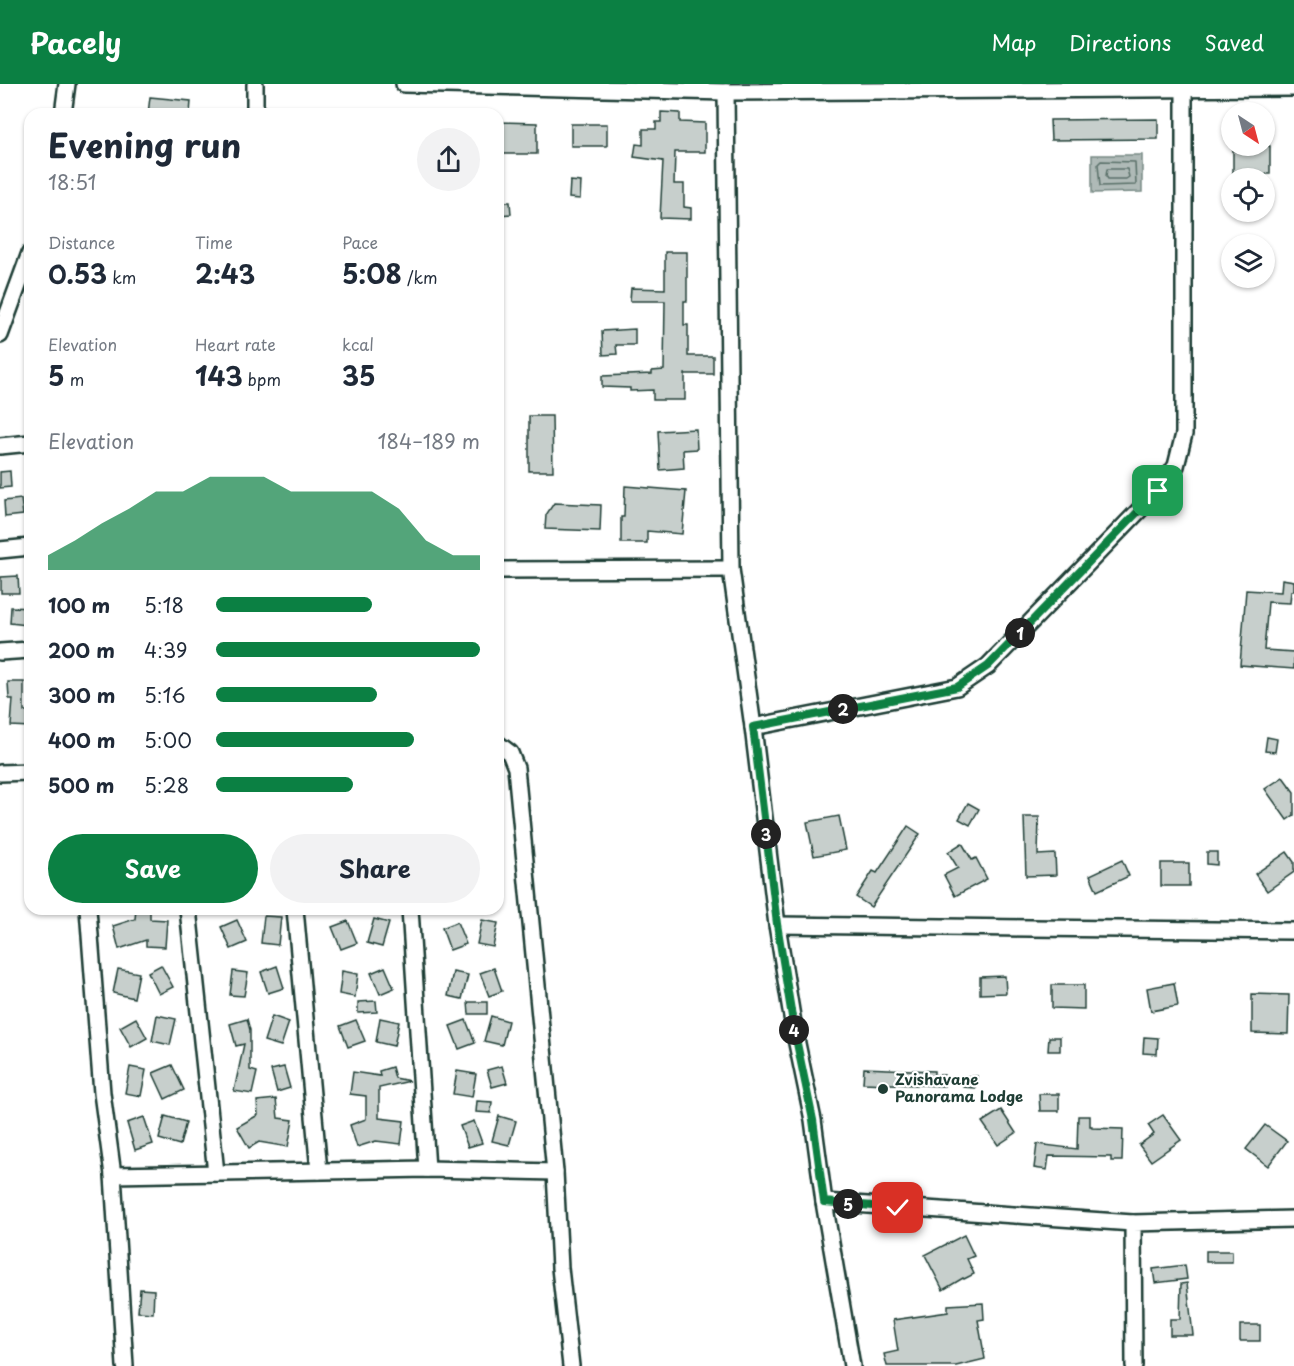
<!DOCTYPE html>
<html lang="en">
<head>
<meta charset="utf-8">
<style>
  :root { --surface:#fff; --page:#f2f2f3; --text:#1f2937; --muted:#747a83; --accent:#0b8043 }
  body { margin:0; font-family:"Playpen Sans",sans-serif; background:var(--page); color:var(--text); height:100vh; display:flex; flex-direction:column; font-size:22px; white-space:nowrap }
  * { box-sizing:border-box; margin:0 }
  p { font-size:20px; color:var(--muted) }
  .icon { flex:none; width:33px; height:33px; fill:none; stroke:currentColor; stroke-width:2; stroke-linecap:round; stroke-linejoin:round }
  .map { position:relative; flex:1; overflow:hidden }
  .side { position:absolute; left:24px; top:24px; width:480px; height:807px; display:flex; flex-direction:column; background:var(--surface); border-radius:18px; box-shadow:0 2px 4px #0004 }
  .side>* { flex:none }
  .needle { width:39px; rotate:144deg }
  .tools { position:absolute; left:1221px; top:18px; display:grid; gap:12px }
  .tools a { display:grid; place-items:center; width:54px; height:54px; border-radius:50%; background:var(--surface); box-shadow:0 2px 4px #0004; font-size:30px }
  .pin { position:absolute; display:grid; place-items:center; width:51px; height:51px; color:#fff; margin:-26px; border-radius:12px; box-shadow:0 3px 9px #0006 }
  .km { position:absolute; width:30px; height:30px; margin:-15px; border-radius:50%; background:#222; color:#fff; font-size:16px; line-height:30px; text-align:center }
  .round { display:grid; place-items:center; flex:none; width:63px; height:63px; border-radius:32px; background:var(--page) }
  .headline { display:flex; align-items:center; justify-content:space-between; height:102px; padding:0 24px }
  h1 { font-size:33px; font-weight:700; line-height:45px }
  .stats { display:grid; grid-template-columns:repeat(3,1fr); gap:9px; height:102px; padding:6px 24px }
  .stats div { display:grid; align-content:center }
  .stats b { font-size:26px; font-weight:700 }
  .stats small { font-size:16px; font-weight:400 }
  .stats p { font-size:16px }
  .chart { height:168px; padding:12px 24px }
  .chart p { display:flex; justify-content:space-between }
  .chart svg { width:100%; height:108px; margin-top:6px; fill:var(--accent); opacity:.7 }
  .action { display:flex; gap:12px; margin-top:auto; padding:12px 24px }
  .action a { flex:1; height:69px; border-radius:36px; background:var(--accent); color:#fff; font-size:24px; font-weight:700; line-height:69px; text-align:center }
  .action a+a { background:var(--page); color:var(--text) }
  ul { padding:0 24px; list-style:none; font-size:20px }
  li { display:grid; grid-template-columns:96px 72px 1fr; align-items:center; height:45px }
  li i { height:15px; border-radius:8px; background:var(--accent) }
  header { display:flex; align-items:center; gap:36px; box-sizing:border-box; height:84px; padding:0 30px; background:var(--accent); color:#fff }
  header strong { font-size:28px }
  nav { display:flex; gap:33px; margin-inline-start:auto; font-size:21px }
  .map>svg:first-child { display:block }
</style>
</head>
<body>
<header>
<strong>Pacely</strong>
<nav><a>Map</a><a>Directions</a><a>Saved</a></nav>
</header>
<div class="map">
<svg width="1294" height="1282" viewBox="0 0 1294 1282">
  <rect width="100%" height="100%" fill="#fff"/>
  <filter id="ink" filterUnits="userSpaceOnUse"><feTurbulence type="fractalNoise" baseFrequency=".0167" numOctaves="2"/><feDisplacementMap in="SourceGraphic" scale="12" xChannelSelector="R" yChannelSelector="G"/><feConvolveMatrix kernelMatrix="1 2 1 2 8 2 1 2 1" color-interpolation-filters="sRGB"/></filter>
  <g filter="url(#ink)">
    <path fill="#afbab7" stroke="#758883" stroke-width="1.5" d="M1092 71H1142V108L1092 109Z"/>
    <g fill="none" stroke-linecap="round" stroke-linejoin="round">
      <g stroke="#596f68" stroke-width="1.5">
        <path d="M1101 77 1135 78 1136 101 1100 102 1098 80Z"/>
        <path d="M1107 85H1127L1129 93 1126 95H1108L1106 92Z"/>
      </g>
    </g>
    <g fill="#c7cfcc" stroke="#1f3d34" stroke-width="1.5">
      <path d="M150 13 191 17 190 30H148Z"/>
      <path d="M661 28 680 29V38L705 39V68H675L674 100H684V123L691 124V135L660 134 663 77 634 73 636 60 643 61V45H656V38H661Z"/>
      <path d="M1158 35V55L1051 56 1050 36Z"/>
      <path d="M498 38 537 39V70H498Z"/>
      <rect x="571" y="40" width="36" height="22"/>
      <rect x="1233" y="62" width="37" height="28"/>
      <path d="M570 97 581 98 580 115 569 114Z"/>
      <path d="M498 118H510L511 130 498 131Z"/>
      <path d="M665 168H687V217H684V241H688V272H713V290H685V316H653V306L630 307V304L602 303V292L652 290V287L664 286 665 217H630L631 204 665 205Z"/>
      <path d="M635 245V261H616L617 270 603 271 602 247Z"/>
      <path d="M529 332H552L553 387H529Z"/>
      <path d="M696 345 697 365 683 366 684 384 660 386 658 347Z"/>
      <path d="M10 387 11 403 0 404V388Z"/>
      <path d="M625 402 686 407 682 450 647 447V459H621V433H624Z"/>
      <path d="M21 415 23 431 5 433 4 417Z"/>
      <path d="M554 419 601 421 600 447 545 445 546 431Z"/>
      <path d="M18 492 19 509H1V493Z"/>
      <path d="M1282 495 1294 497V507H1291L1290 519 1268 518 1264 566 1294 568V585L1240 581 1246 506 1281 508Z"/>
      <path d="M11 523 29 524 27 541 10 539Z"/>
      <path d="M8 598H24V627H30V643L11 642 13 615H9Z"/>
      <path d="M1267 653 1277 655 1275 668 1265 667Z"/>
      <path d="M1283 693 1294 708V731L1287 736 1265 705Z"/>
      <path d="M968 719 979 725 970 741 959 735Z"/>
      <path d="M839 732 846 766 814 772 807 738Z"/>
      <path d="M1024 733H1039L1038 771 1055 770 1056 791 1026 792Z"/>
      <path d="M908 742 920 750 871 823 856 813 873 787 877 789Z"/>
      <path d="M962 759 972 776 976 774 987 795 955 812 944 791 958 784 948 768Z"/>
      <path d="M1207 768H1217V781L1207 780Z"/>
      <path d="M1287 768 1294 778V788L1267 807 1255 790Z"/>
      <path d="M1122 776 1129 792 1097 807 1090 791Z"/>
      <rect x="1161" y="779" width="28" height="23"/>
      <path d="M136 825H150V835L167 836 165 863 146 862V856L119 865 113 842 135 835Z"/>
      <path d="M264 832 281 833 278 861 261 859Z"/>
      <path d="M374 835 389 839 382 863 367 859Z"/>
      <path d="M237 836 247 858 231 865 221 843Z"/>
      <path d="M482 836 498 839 493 863 477 860Z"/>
      <path d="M348 837 357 859 341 865 332 843Z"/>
      <path d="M457 838 466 860 450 866 442 844Z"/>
      <path d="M161 881 173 903 159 910 148 888Z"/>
      <path d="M277 882 284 904 268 909 261 888Z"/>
      <path d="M385 883 394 904 380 910 371 889Z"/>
      <path d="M494 884 502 907 489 912 480 889Z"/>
      <path d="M118 885 139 889 134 914 113 909Z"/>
      <path d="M233 887 248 889 244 912 230 911Z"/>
      <path d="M342 887 358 890 355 913 339 910Z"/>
      <path d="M453 888 468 891 462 915 448 912Z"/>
      <path d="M1005 892 1006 909 980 910V893Z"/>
      <path d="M1174 899 1178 922 1151 927 1147 904Z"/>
      <path d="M1052 901H1084V925L1052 924Z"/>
      <path d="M1252 910 1289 911 1288 950 1252 949Z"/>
      <path d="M376 917 377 928 358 929V918Z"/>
      <path d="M468 918H487V930H469Z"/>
      <path d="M157 931 176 935 170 961 152 957Z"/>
      <path d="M272 932 289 938 281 962 264 957Z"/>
      <path d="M491 932 508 937 502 961 484 957Z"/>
      <path d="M136 934 147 954 131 963 120 943Z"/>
      <path d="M380 934 399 938 394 962 376 958Z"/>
      <path d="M247 935 250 946V986L257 988 252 1010 234 1007 244 960 236 962 230 940Z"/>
      <path d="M356 936 365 957 348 963 340 942Z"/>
      <path d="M466 936 475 959 459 965 450 942Z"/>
      <path d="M1049 953H1060V967H1048Z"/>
      <path d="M1144 953 1158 954 1157 970 1143 969Z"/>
      <path d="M172 981 184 1006 165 1015 153 989Z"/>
      <path d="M502 982 507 999 492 1003 487 986Z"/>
      <path d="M130 983 146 986 141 1012 125 1009Z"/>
      <path d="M284 983 290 1004 277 1008 271 986Z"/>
      <path d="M392 983 395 994 410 997 379 1004V1034L404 1037 401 1060 376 1057 357 1063 350 1041 366 1035V1012L350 1010 353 988 380 992 379 987Z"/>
      <path d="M864 984 934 987V991H944V1002L863 999Z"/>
      <path d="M457 987 476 990 472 1013 453 1010Z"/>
      <path d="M964 992H977L976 1004 963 1003Z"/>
      <path d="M1039 1010H1059V1027H1040Z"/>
      <path d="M276 1015 278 1034 293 1036 288 1063 259 1058 249 1064 237 1043 258 1031 257 1017Z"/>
      <path d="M477 1017 492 1018 491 1029 476 1028Z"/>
      <path d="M1001 1026 1016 1049 998 1061 982 1038Z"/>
      <path d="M1163 1031 1181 1056 1151 1077 1139 1061 1154 1050 1148 1041Z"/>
      <path d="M165 1032 186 1038 180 1061 159 1055Z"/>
      <path d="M499 1032 516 1037 509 1061 492 1057Z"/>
      <path d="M1078 1032H1090V1042H1092V1044L1123 1045 1122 1077H1111V1073L1049 1072 1047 1086 1034 1084 1037 1060 1077 1065Z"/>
      <path d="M144 1033 153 1060 135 1066 127 1039Z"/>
      <path d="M474 1037 482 1059 468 1063 460 1042Z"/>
      <path d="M1265 1041 1287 1057 1268 1082 1246 1065Z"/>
      <path d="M964 1151 974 1172 967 1175 974 1190 964 1195 963 1194 943 1206 925 1171Z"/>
      <rect x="1206" y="1167" width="26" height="11"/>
      <path d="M1185 1181 1187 1195 1155 1199 1153 1185Z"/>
      <path d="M1187 1199 1193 1251H1170V1235H1180L1181 1200Z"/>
      <path d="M140 1205 154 1206 153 1229 138 1228Z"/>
      <path d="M983 1219 984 1235 978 1236 985 1275 956 1282H887L884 1270 898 1267 893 1236 948 1228V1221Z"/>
      <rect x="1240" y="1241" width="20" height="16"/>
    </g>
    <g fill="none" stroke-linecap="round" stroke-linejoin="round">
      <defs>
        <g id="minor">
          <path d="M255 0V30"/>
          <path d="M404 0 726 8 1294 4"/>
          <path d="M726 8 731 485 753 643 777 841 794 945 813 1036 824 1118 852 1282"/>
          <path d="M63 30 67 0"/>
          <path d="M0 251 30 169"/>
          <path d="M0 362 30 359"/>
          <path d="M0 466 30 463"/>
          <path d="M498 486 731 485"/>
          <path d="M0 568 30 566"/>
          <path d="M753 643 957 603 988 582 1158 407 1176 382 1184 350V4"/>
          <path d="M498 660 510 669 516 684 555 1088 560 1184 571 1282"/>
          <path d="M0 689 30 688"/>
          <path d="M88 825 102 1009 113 1091 125 1282"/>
          <path d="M188 825 216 1089"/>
          <path d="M295 825 319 1087"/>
          <path d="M410 825 427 1085"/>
          <path d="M777 841 1294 847"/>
          <path d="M113 1091 427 1085 555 1088"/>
          <path d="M824 1118 1133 1139"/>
          <path d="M1134 1282 1133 1139 1294 1135"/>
        </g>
      </defs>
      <use href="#minor" stroke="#1f3d34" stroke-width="20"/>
      <use href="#minor" stroke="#fff" stroke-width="15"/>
    </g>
  </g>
  <g fill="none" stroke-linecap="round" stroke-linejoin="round" filter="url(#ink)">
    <defs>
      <path id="route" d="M898 1124 824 1118 813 1036 794 945 777 840 753 643 957 603 988 582 1158 407"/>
    </defs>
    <use href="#route" stroke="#fff" stroke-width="12"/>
    <use href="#route" stroke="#0b8043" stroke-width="8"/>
  </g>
  <circle fill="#1f3d34" stroke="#fff" stroke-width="2" cx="883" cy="1005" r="6"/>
  <g text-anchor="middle" stroke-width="4.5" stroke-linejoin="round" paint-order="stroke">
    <g font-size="15" font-weight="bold" fill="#1f3d34" stroke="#fff" text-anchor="start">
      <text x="895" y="1001">Zvishavane<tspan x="895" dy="17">Panorama Lodge</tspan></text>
    </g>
  </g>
</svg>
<div class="tools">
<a><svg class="needle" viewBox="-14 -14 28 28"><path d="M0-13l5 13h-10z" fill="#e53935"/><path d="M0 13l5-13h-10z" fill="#747a83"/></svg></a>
<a><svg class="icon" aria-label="locate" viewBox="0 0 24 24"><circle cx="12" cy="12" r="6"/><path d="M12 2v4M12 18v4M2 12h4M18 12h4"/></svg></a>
<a><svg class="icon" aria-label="layers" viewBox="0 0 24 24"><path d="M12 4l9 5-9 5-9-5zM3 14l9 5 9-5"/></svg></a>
</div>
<div class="pin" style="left:1158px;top:407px;background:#1e9e55"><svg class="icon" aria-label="arrive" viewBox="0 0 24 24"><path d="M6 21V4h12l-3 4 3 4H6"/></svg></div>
<div class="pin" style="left:898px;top:1124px;background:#d93025"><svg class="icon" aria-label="check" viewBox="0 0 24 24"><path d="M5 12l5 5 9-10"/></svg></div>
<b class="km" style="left:1020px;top:549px">1</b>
<b class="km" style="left:843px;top:625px">2</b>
<b class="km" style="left:766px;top:750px">3</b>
<b class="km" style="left:794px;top:946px">4</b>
<b class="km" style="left:848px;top:1120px">5</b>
<section class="side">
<div class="headline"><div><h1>Evening run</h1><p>18:51</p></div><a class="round"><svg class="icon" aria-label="share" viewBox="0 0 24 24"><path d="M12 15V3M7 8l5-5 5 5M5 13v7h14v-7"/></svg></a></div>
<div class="stats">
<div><p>Distance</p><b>0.53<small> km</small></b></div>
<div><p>Time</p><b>2:43</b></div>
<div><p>Pace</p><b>5:08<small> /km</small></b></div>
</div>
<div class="stats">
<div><p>Elevation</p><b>5<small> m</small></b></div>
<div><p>Heart rate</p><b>143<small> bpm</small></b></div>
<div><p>kcal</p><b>35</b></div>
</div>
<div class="chart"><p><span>Elevation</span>184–189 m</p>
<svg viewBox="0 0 160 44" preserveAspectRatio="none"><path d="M0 44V38L10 32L20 25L30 19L40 12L50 12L60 6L70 6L80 6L90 12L100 12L110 12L120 12L130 19L140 32L150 38L160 38V44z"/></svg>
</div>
<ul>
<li><b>100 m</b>5:18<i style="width:59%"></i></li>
<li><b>200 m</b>4:39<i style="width:100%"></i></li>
<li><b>300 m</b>5:16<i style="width:61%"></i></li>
<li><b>400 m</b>5:00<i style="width:75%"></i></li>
<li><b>500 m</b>5:28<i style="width:52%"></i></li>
</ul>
<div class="action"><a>Save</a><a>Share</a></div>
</section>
</div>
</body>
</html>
